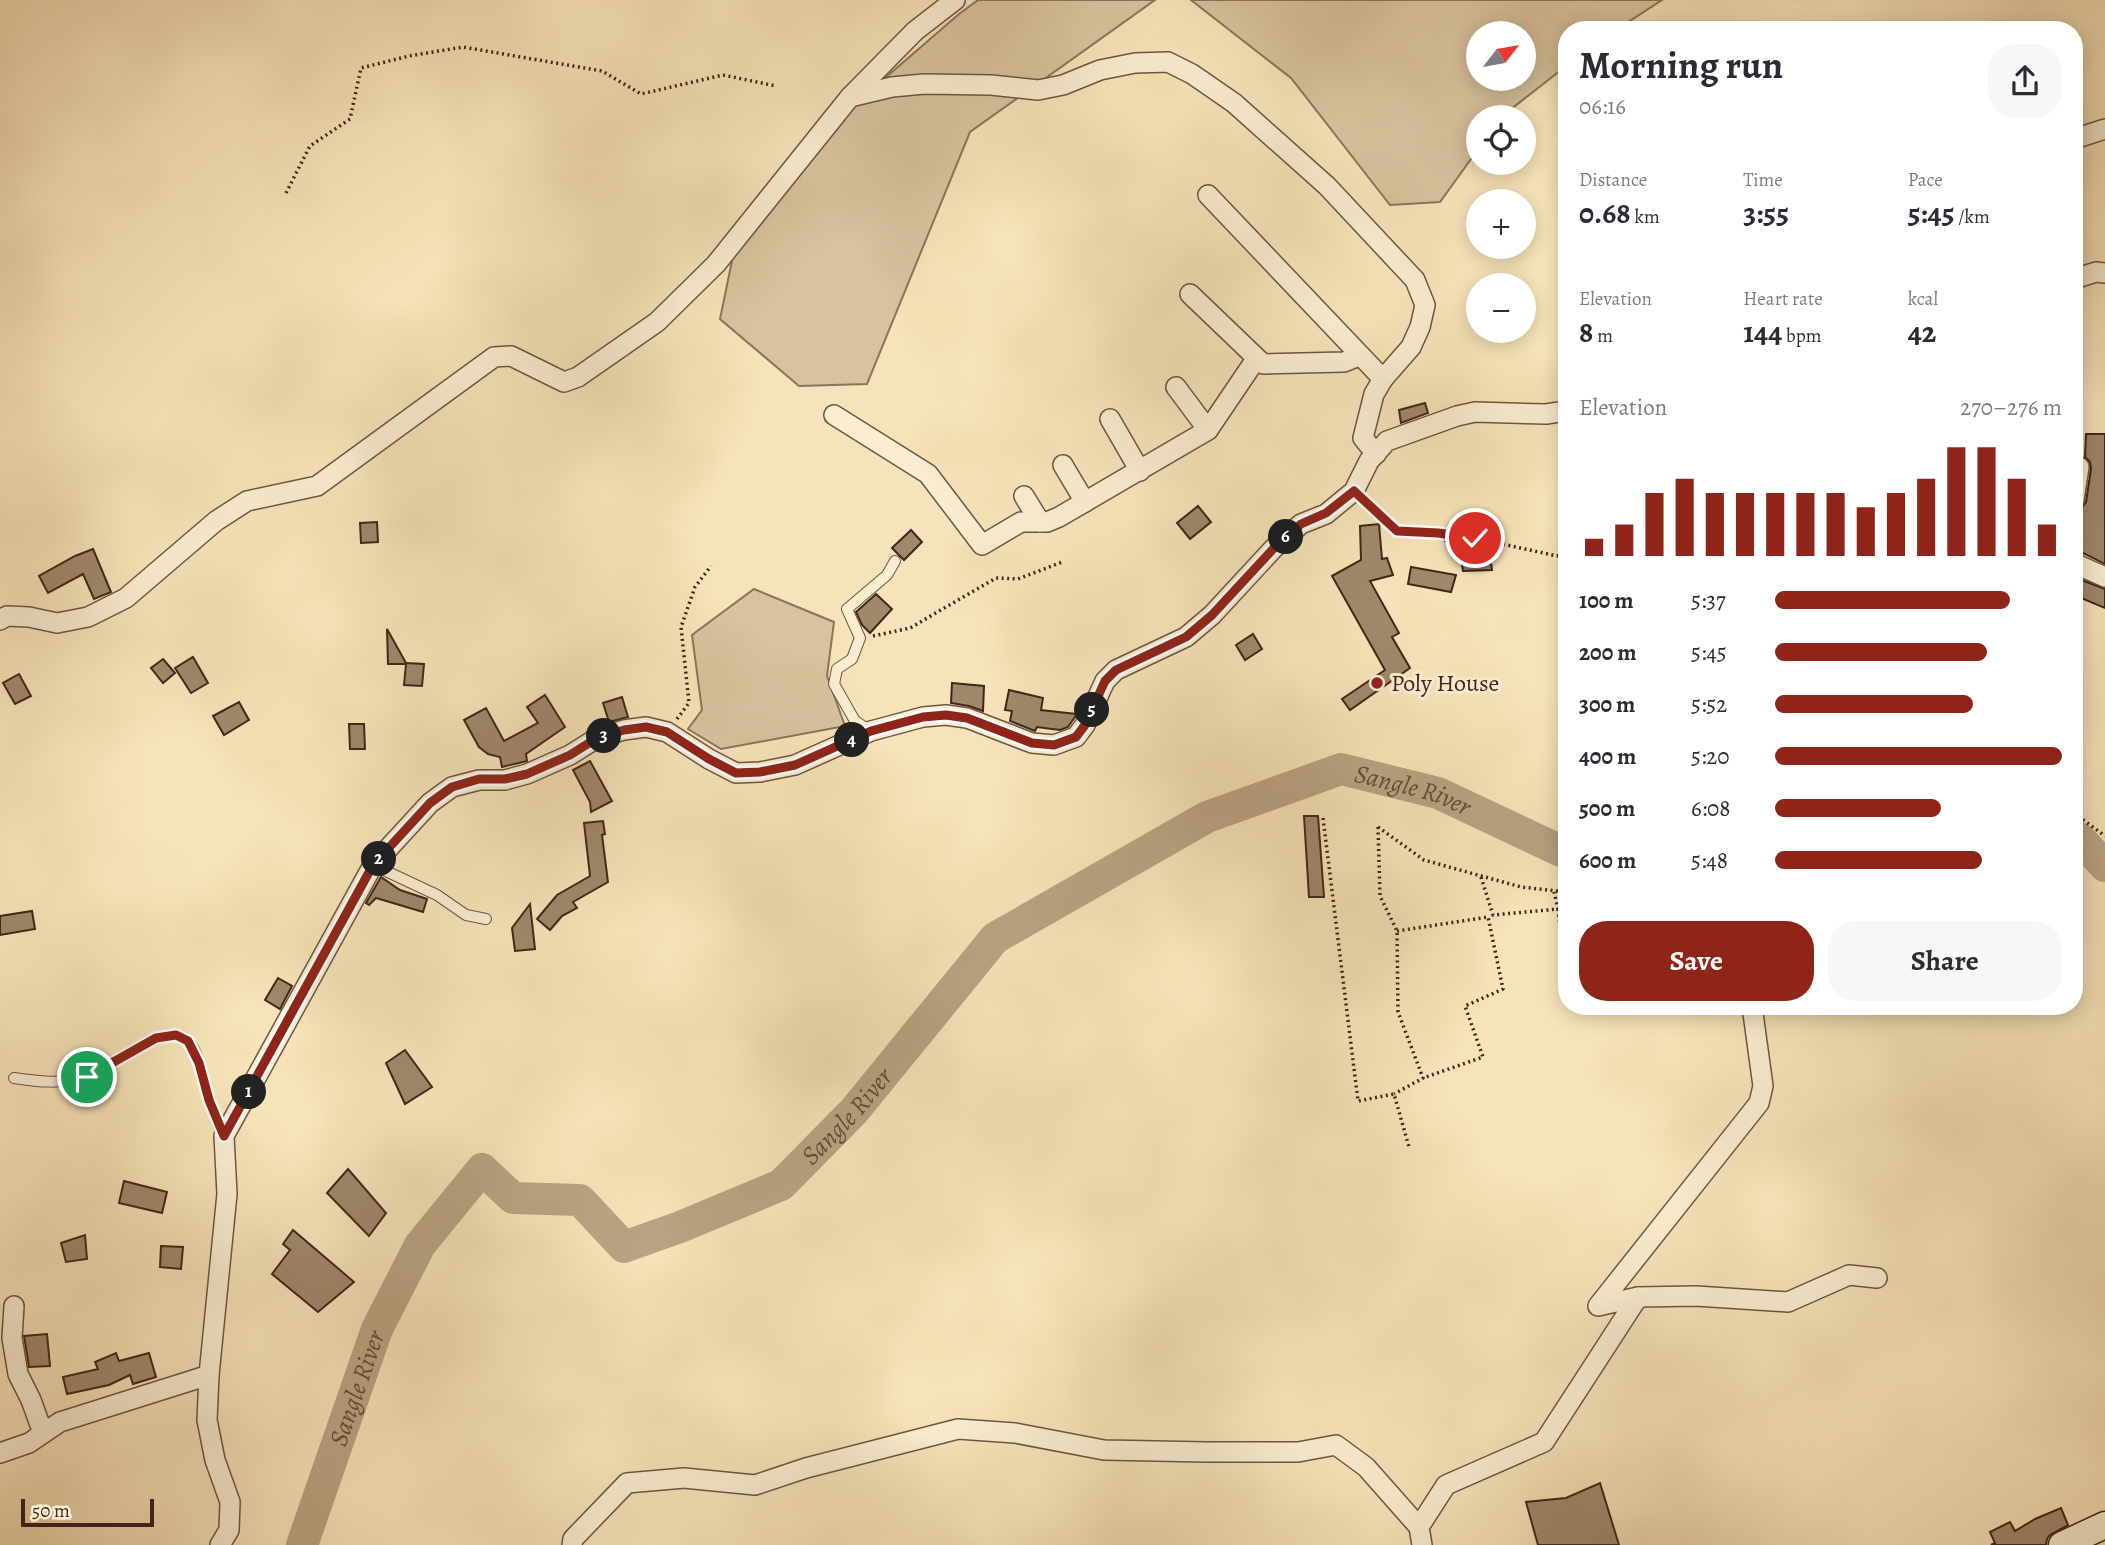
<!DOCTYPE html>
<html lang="en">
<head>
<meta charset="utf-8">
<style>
  :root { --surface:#fff; --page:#f7f7f7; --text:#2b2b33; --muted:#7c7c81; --accent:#8f2418 }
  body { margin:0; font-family:Alegreya,serif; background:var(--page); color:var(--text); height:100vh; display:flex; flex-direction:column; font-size:26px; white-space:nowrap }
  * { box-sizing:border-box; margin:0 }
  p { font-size:23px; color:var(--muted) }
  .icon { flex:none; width:38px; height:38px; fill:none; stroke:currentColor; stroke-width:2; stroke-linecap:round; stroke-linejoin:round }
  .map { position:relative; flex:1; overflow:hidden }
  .drawer { position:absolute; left:1558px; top:21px; width:525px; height:994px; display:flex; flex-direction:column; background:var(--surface); border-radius:28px; box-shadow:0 4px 18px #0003 }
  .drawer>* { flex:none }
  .needle { width:46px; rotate:59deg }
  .controls { position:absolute; left:1466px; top:21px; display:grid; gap:14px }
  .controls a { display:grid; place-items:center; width:70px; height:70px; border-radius:50%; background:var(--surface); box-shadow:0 4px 18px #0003; font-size:35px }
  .scale { position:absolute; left:21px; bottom:18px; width:133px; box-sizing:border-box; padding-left:7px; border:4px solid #402618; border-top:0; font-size:19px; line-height:24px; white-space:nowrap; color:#402618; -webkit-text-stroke:5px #faedd2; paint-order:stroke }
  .pin { position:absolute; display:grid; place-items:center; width:60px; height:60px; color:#fff; margin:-30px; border:4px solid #fff; border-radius:50%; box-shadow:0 2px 7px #0007 }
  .km { position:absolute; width:35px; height:35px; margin:-18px; border-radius:50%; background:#222; color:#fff; font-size:19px; line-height:35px; text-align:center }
  .round { display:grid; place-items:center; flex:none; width:74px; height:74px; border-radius:28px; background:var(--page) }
  .summary { display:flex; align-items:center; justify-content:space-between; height:119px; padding:0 21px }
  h1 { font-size:38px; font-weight:700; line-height:52px }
  .stats { display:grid; grid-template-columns:repeat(3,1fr); gap:10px; height:119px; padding:7px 21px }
  .stats div { display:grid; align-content:center }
  .stats b { font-size:30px; font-weight:700 }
  .stats small { font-size:19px; font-weight:400 }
  .stats p { font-size:19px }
  .chart { height:196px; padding:14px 21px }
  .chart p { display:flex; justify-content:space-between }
  .chart svg { width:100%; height:126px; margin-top:7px; stroke:var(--accent); stroke-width:6 }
  .primary-button { display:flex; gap:14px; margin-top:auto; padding:14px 21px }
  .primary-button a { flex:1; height:80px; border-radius:28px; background:var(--accent); color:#fff; font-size:28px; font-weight:700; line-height:80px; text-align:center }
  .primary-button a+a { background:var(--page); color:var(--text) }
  ul { padding:0 21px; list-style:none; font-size:23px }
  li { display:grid; grid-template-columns:112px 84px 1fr; align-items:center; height:52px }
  li i { height:18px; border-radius:9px; background:var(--accent) }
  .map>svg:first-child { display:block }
</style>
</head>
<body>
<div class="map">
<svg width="2105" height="1545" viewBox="0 0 2105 1545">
  <rect width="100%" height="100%" fill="#f7e3b9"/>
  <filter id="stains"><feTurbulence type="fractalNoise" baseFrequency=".00286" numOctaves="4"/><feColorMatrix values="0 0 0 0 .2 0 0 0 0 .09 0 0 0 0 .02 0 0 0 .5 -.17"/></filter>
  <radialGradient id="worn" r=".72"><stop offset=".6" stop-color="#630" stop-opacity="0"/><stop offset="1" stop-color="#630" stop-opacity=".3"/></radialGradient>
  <g fill="#d8c39e" stroke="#8c745b" stroke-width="2" fill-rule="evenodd">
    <path d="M978 0H1155L970 132 867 384 799 386 720 319 734 251 825 130 959 14Z"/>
    <path d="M1191 0H1662L1616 30H1566V66L1501 117H1479V148L1440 202 1390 205 1291 78ZM1479 33H1524V79H1479Z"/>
    <path d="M754 589 834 622 827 676 845 726 721 749 688 729 702 710 692 635Z"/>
  </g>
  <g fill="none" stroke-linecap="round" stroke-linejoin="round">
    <g stroke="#b9a382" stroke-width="32">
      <path d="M2074 837 2079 838 2105 866"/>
      <path id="s1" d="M302 1545 377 1329 420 1245 482 1169 513 1198 580 1200 624 1247 680 1227 781 1185 854 1111 995 938 1207 817 1341 769 1438 793 1561 851H1566"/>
    </g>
  </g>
  <g fill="#9f886c" stroke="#402618" stroke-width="2">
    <path d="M1425 403 1428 413 1401 423 1399 410Z"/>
    <path d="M2086 434H2105V564L2075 549 2080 510 2086 502 2091 469 2090 462 2085 457Z"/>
    <path d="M1198 506 1211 522 1190 539 1177 523Z"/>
    <path d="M377 522 378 542 361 543 360 523Z"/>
    <path d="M1379 524 1382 559 1387 558 1393 575 1370 581 1399 633 1392 637 1410 668 1350 710 1342 699 1385 670 1332 576 1361 560 1360 526Z"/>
    <path d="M911 530 922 542 904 560 892 548Z"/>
    <path d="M93 549 111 592 94 599 83 574 48 593 39 576 75 556Z"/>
    <path d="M1489 549 1492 570 1463 571 1460 552Z"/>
    <path d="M1411 567 1456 575 1451 592 1408 584Z"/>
    <path d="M2074 577 2105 589V608L2074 595Z"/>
    <path d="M876 594 892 609 870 633 862 625 856 612Z"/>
    <path d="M387 629 406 663 424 664 422 686 404 685 406 664H388Z"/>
    <path d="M1253 634 1262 649 1245 660 1236 645Z"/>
    <path d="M193 657 208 683 191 693 175 668Z"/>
    <path d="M163 659 175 673 163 683 151 668Z"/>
    <path d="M19 674 31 696 15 704 3 683Z"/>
    <path d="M952 683 984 686 983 711 969 706 951 703Z"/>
    <path d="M1009 690 1043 698 1041 710 1077 714 1068 727 1060 730 1037 727 1035 731 1010 721 1012 711 1005 710Z"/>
    <path d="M545 695 565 727 526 754 527 761 523 762 502 767 500 757 488 754 479 747 464 720 486 708 504 741 538 723 527 707Z"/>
    <path d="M622 697 628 717 609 722 603 703Z"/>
    <path d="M239 702 249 720 224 735 213 716Z"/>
    <path d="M349 724H364L365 749H350Z"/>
    <path d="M590 761 612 801 591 812 590 802 573 770Z"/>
    <path d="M1304 816H1318L1324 897H1309Z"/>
    <path d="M603 821 605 834 602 835 608 882 573 902 577 908 562 916 550 930 537 919 557 895 590 876 584 823Z"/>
    <path d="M381 877 400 890 427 899 423 912 376 898 369 905 366 903Z"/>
    <path d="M530 904 535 949 515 951 512 928Z"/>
    <path d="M32 911 35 929 0 935V916Z"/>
    <path d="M278 978 292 986 280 1009 265 1000Z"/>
    <path d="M405 1050 432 1087 405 1104 386 1063Z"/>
    <path d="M348 1169 386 1213 369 1236 327 1193Z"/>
    <path d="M124 1181 167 1192 162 1213 119 1203Z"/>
    <path d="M293 1230 354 1282 318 1312 272 1274 290 1250 283 1244Z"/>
    <path d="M85 1235 87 1259 66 1262 61 1243Z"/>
    <path d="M161 1246 183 1247 181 1269 160 1267Z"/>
    <path d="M47 1334 50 1366 29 1367 24 1336Z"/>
    <path d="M116 1353 119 1361 149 1353 156 1377 133 1384 130 1375 109 1385 67 1394 63 1377 98 1369 95 1362Z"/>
    <path d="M1600 1483 1619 1545H1538L1526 1502 1566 1498Z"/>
    <path d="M2061 1508 2068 1525 2050 1535 2047 1539 2046 1545H1991L1995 1543 1990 1532 2010 1522 2015 1531 2035 1519Z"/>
  </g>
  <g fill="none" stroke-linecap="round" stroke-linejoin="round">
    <defs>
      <g id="lane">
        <path d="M870 731 855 721 834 684 837 669 852 659 860 638 847 609 887 575 895 561"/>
        <path d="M373 865 437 895 466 915 486 919"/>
        <path d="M14 1078C40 1082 59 1084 84 1077 110 1070 162 1020 187 1040 200 1052 204 1084 210 1101 214 1113 219 1124 224 1136"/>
      </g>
      <g id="street">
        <path d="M850 97 892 87 924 84 991 85 1038 90 1063 85 1100 70 1135 63 1168 62 1192 74 1234 103 1327 186 1415 280 1425 305 1420 327 1411 347 1383 379 1374 394 1363 438 1376 454"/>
        <path d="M2074 139 2105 129"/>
        <path d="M1208 195 1383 379"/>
        <path d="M2074 279 2096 272 2105 273"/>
        <path d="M1190 294 1263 364 1344 362 1359 356"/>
        <path d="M1176 387 1208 430 1256 359"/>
        <path d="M834 415 928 474 982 545 1021 522H1047L1059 517 1208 430"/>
        <path d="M1110 419 1140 471"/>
        <path d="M1063 465 1085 502"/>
        <path d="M1024 496 1040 522"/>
        <path d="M2074 500 2079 467"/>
        <path d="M2074 561 2078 565 2105 577"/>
        <path d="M0 620 7 616 29 617 57 623 88 617 126 598 216 521 247 501 317 486 494 357 511 356 564 382 578 377 657 322 716 264 850 97 915 31 955 0"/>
        <path d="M1638 1297 1696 1296 1788 1302 1849 1275 1877 1278"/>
        <path d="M14 1306 12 1338 18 1374 31 1400 43 1433"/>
        <path d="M209 1375 207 1420 215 1460 230 1502 229 1530 220 1545"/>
        <path d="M0 1453 29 1443 60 1422 209 1375 227 1194 224 1136 373 865 430 803 452 787 479 780H505L527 774 570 755 597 738 624 730 646 727 667 732 709 759 736 773 760 772 795 765 871 731 923 717 946 715 967 718 1032 743 1054 745 1076 737 1085 725 1105 681 1116 670 1186 637 1212 615 1274 548 1301 524 1326 514 1354 491 1369 461 1387 441 1457 416 1475 412 1546 414 1566 411"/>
        <path d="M572 1545 573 1539 627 1483 684 1478 755 1485 806 1468 958 1429 1015 1433 1104 1450 1206 1452H1298L1336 1445 1366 1467 1419 1527"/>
        <path d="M1422 1545 1419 1527 1446 1485 1544 1442 1638 1297 1598 1306 1759 1103 1763 1086 1752 1006"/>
      </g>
      <path id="secondary" d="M2062 1545 2105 1525"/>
    </defs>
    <use href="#lane" stroke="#6e5540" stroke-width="12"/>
    <use href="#street" stroke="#6e5540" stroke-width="22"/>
    <use href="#secondary" stroke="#402618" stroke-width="29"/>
    <g stroke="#402618" stroke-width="3.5" stroke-dasharray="2 3.5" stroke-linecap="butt">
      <path d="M286 193 310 146 350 119 361 68 409 56 463 47 602 71 641 94 723 75 776 86"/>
      <path d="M1366 502 1397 531 1438 533 1459 554"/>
      <path d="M1438 533 1475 538 1557 556 1566 552"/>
      <path d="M873 636 910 628 996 578 1018 579 1062 562"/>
      <path d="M677 719 689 703 681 627 695 587 711 566"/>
      <path d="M2074 813 2105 836"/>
      <path d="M1323 818 1358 1101 1394 1094 1409 1147"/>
      <path d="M1378 827 1380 896 1397 931 1398 1012 1423 1078 1394 1094"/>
      <path d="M1378 827 1424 860 1521 887 1566 892"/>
      <path d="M1481 877 1493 915 1558 909 1554 892"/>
      <path d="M1558 909 1564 962 1566 967"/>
      <path d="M1397 931 1488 917 1503 989 1465 1006 1483 1057 1423 1078"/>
    </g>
    <use href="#lane" stroke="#faedd2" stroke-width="10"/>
    <use href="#street" stroke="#faedd2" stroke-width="19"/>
    <use href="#secondary" stroke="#faedd2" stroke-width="26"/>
  </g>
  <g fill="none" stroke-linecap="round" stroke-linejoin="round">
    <defs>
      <path id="route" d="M87 1077 156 1038 176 1035 188 1041 199 1063 209 1100 224 1136 373 865 430 803 452 787 479 779H505L527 774 570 755 597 738 624 730 646 727 667 732 709 759 736 773 760 772 795 765 871 731 923 717 946 715 967 718 1032 743 1054 745 1076 737 1085 725 1105 681 1116 670 1186 637 1212 615 1274 548 1301 524 1326 513 1354 491 1397 531 1438 533 1475 538"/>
    </defs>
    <use href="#route" stroke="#fff" stroke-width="14"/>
    <use href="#route" stroke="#8f2418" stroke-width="9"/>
  </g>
  <circle fill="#8f2418" stroke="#faedd2" stroke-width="2.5" cx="1377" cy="683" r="7"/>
  <g text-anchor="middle" stroke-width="6" stroke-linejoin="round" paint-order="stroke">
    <g font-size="24" fill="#402618" stroke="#faedd2" text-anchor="start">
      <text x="1391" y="691">Poly House</text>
    </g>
    <g font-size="26" font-style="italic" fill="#644c38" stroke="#faedd2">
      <text dy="9" stroke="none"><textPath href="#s1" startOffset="1552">Sangle River</textPath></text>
      <text dy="9" stroke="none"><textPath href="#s1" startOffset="859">Sangle River</textPath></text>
      <text dy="9" stroke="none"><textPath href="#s1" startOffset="166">Sangle River</textPath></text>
    </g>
  </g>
  <rect width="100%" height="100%" filter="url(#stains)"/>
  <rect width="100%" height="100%" fill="url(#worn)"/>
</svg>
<div class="controls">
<a><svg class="needle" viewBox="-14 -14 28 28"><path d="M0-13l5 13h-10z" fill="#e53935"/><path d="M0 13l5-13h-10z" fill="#7c7c81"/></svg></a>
<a><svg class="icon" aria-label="locate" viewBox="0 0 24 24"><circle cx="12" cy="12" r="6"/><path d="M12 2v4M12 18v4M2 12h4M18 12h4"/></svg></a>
<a>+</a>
<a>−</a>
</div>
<div class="scale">50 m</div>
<div class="pin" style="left:87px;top:1077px;background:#1e9e55"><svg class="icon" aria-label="arrive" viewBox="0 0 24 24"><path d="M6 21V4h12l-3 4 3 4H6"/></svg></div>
<div class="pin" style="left:1475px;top:538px;background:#d93025"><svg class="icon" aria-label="check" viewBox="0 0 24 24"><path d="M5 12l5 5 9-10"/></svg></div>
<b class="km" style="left:249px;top:1092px">1</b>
<b class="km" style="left:379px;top:859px">2</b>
<b class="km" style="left:604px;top:736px">3</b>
<b class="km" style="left:852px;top:740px">4</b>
<b class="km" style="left:1092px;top:710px">5</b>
<b class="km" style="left:1286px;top:537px">6</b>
<section class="drawer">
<div class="summary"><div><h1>Morning run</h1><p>06:16</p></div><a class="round"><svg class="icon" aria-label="share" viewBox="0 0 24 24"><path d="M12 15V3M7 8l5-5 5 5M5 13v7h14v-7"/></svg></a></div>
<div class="stats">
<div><p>Distance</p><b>0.68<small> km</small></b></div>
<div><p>Time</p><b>3:55</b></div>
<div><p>Pace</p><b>5:45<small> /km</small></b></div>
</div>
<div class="stats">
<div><p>Elevation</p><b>8<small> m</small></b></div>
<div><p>Heart rate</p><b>144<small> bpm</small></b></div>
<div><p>kcal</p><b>42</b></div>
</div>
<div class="chart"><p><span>Elevation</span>270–276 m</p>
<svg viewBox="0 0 160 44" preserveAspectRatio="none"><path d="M5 44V38M15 44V33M25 44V22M35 44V17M45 44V22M55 44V22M65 44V22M75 44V22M85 44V22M95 44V27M105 44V22M115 44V17M125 44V6M135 44V6M145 44V17M155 44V33"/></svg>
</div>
<ul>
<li><b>100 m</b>5:37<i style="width:82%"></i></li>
<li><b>200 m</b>5:45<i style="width:74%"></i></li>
<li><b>300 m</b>5:52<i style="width:69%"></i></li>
<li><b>400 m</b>5:20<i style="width:100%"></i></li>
<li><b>500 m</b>6:08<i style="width:58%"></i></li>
<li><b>600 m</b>5:48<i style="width:72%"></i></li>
</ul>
<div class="primary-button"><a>Save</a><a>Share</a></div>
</section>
</div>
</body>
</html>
